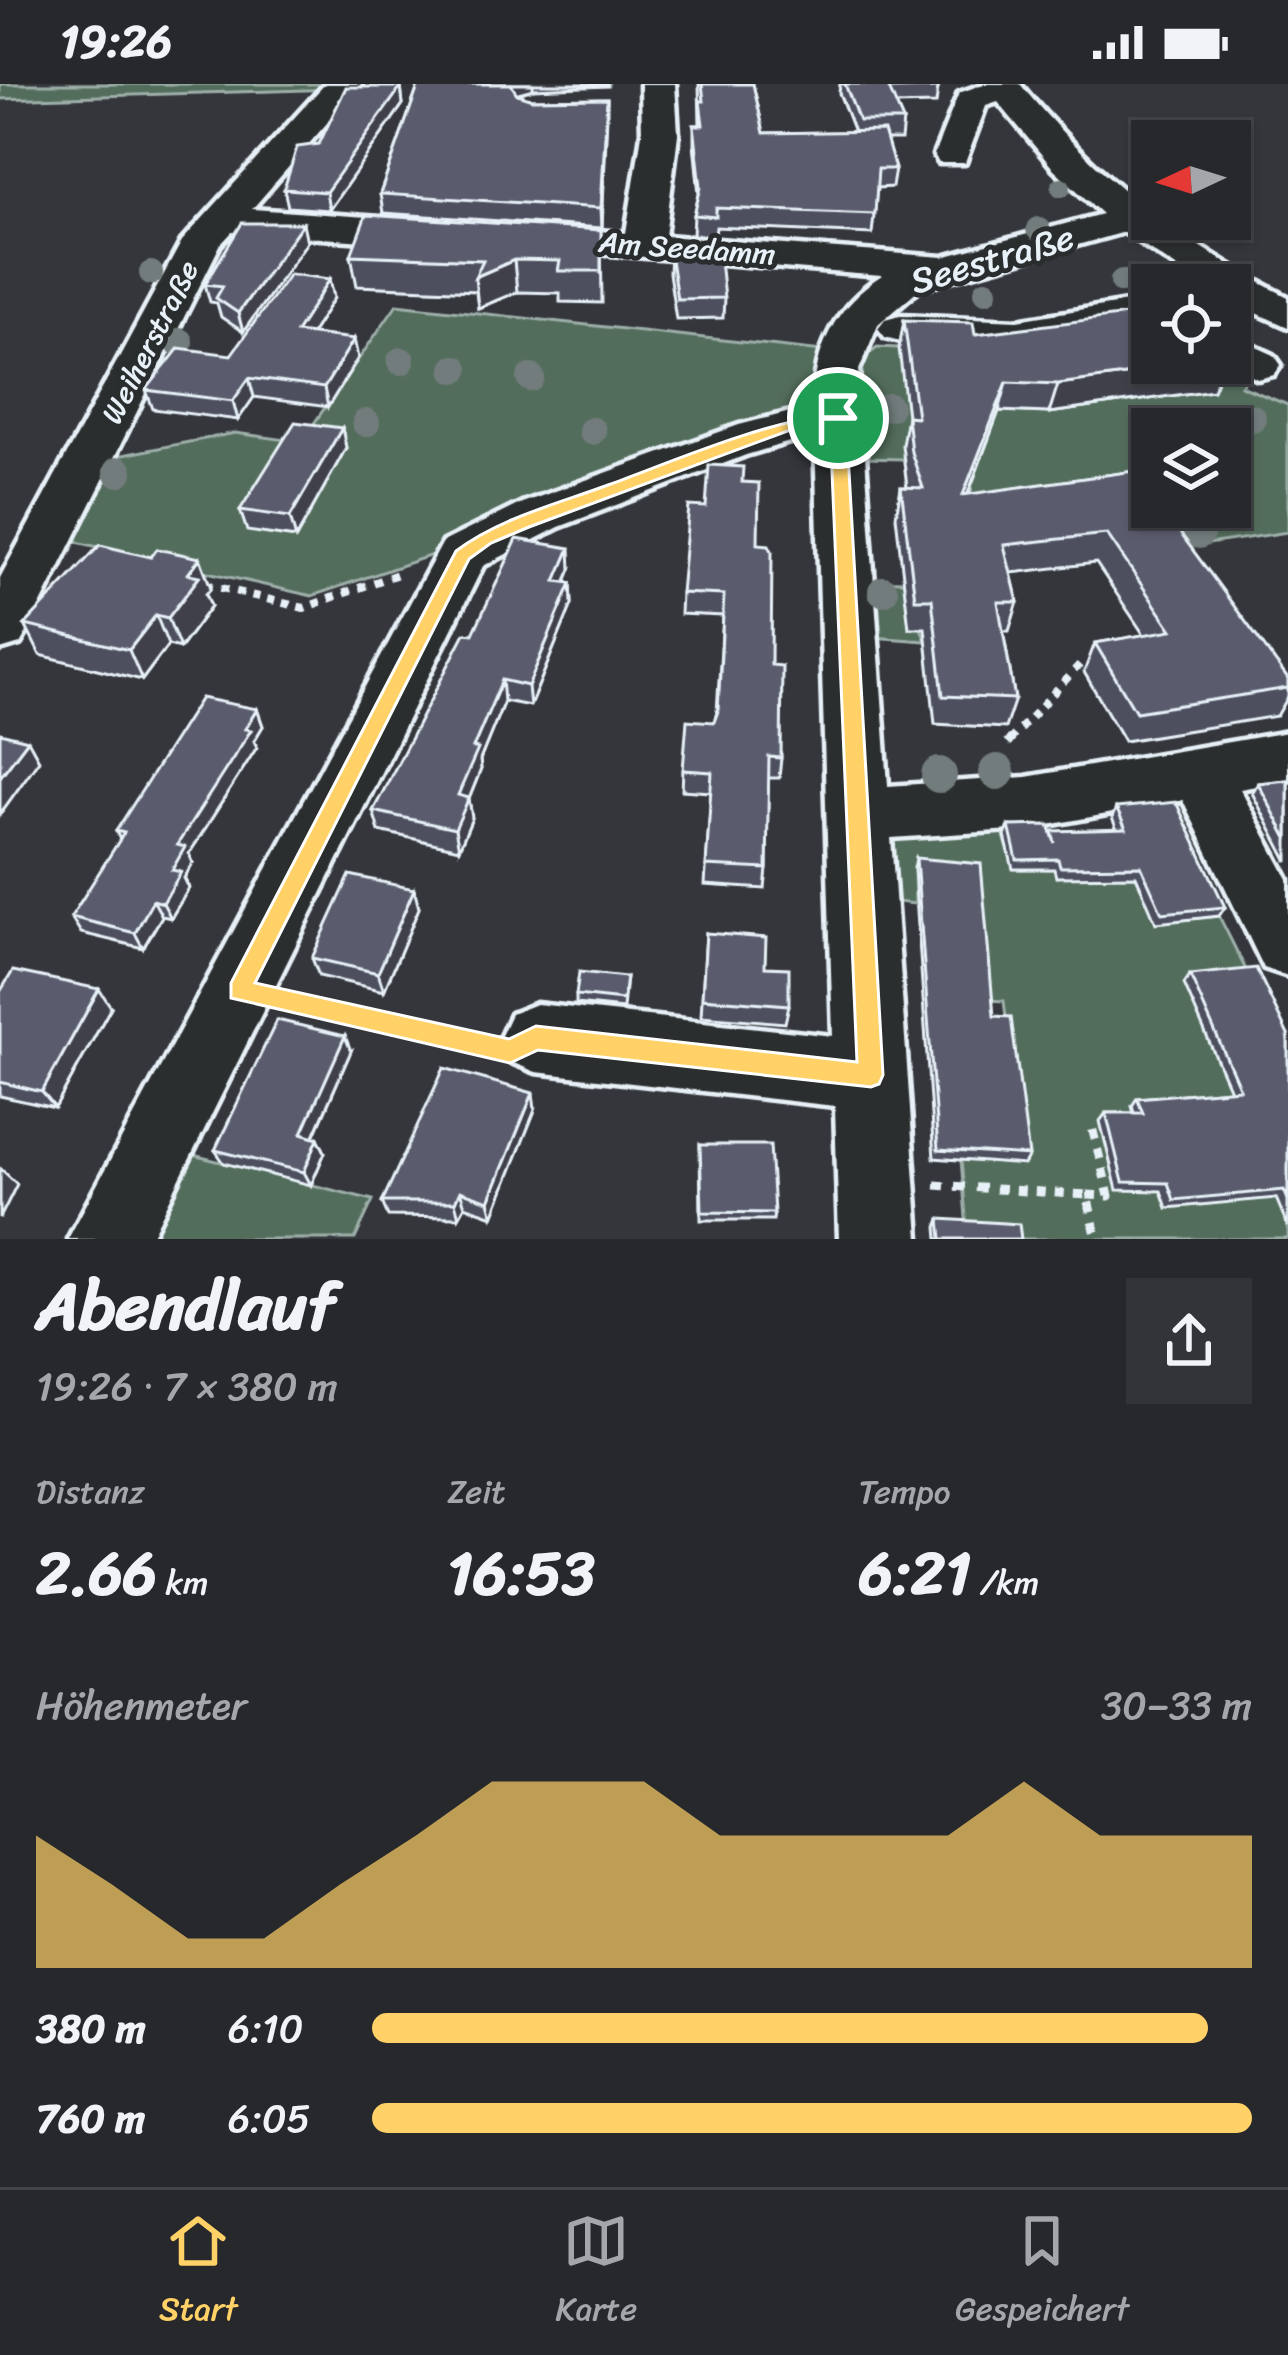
<!DOCTYPE html>
<html lang="de">
<head>
<meta charset="utf-8">
<style>
  :root { --surface:#27282c; --page:#333438; --text:#f1f3f6; --muted:#a4a6a9; --line:#434448; --accent:#ffd166 }
  body { margin:0; font-family:Sriracha,sans-serif; background:var(--page); color:var(--text); height:100vh; display:flex; flex-direction:column; font-size:45px; white-space:nowrap }
  * { box-sizing:border-box; margin:0 }
  p { font-size:39px; color:var(--muted) }
  .icon { flex:none; width:66px; height:66px; fill:none; stroke:currentColor; stroke-width:2; stroke-linecap:round; stroke-linejoin:round }
  .map { position:relative; height:1155px; overflow:hidden }
  .sheet { display:flex; flex-direction:column; background:var(--surface); flex:1 }
  .sheet>* { flex:none }
  .needle { width:78px; rotate:266deg }
  .buttons { position:absolute; left:1131px; top:36px; display:grid; gap:24px }
  .buttons a { display:grid; place-items:center; width:120px; height:120px; border-radius:0px; background:var(--surface); box-shadow:0 3px 9px #0004,0 0 0 3px var(--line); font-size:60px }
  .pin { position:absolute; display:grid; place-items:center; width:102px; height:102px; color:#fff; margin:-51px; border:6px solid #fff; border-radius:50%; box-shadow:0 3px 12px #0007 }
  .round { display:grid; place-items:center; flex:none; width:126px; height:126px; border-radius:0px; background:var(--page) }
  .overview { display:flex; align-items:center; justify-content:space-between; height:204px; padding:0 36px }
  h1 { font-size:66px; font-weight:700; line-height:90px }
  .metrics { display:grid; grid-template-columns:repeat(3,1fr); gap:18px; height:204px; padding:12px 36px }
  .metrics div { display:grid; align-content:center }
  .metrics b { font-size:60px; font-weight:700 }
  .metrics small { font-size:33px; font-weight:400 }
  .metrics p { font-size:33px }
  .chart { height:336px; padding:24px 36px }
  .chart p { display:flex; justify-content:space-between }
  .chart svg { width:100%; height:216px; margin-top:12px; fill:var(--accent); opacity:.7 }
  ul { padding:0 36px; list-style:none; font-size:39px }
  li { display:grid; grid-template-columns:192px 144px 1fr; align-items:center; height:90px }
  li i { height:30px; border-radius:15px; background:var(--accent) }
  .status { display:flex; justify-content:space-between; align-items:center; height:84px; padding:0 60px; background:var(--surface); direction:ltr }
  .status svg { height:33px; fill:currentColor }
  .dock { display:flex; justify-content:space-around; align-items:center; height:168px; border-top:3px solid var(--line); background:var(--surface); font-size:33px; color:var(--muted) }
  .dock a { display:grid; justify-items:center; gap:6px }
  .dock .active { color:var(--accent) }
  .map>svg:first-child { display:block }
</style>
</head>
<body>
<div class="status"><b>19:26</b><svg viewBox="0 0 49 12"><path d="M0 12V9h3v3zM5 12V6h3v6zM10 12V3h3v9zM15 12V0h3v12zM26 1h20v11H26zM47 4h2v5h-2z"/></svg></div>
<div class="map">
<svg width="1288" height="1155" viewBox="0 0 1288 1155">
  <rect width="100%" height="100%" fill="#34363b"/>
  <filter id="ink" filterUnits="userSpaceOnUse"><feTurbulence type="fractalNoise" baseFrequency=".00833" numOctaves="2"/><feDisplacementMap in="SourceGraphic" scale="24" xChannelSelector="R" yChannelSelector="G"/><feConvolveMatrix kernelMatrix="1 2 1 2 8 2 1 2 1" color-interpolation-filters="sRGB"/></filter>
  <g filter="url(#ink)">
    <g fill="#536d5c" stroke="#9eafaa" stroke-width="3" fill-rule="evenodd">
      <path d="M0 0H344L339 5 0 15Z"/>
      <path d="M397 220 823 267 813 312 786 330 455 448 441 468 312 512 72 457 112 373 235 349 301 358Z"/>
      <path d="M877 263 899 264 911 309 903 375 860 374 853 301 863 300 860 276Z"/>
      <path d="M1190 279H1230L1253 287 1241 302 1288 321V448L1174 465 976 436 967 379 969 326 1049 329 1212 306ZM1152 345H1230V423H1152Z"/>
      <path d="M868 496 903 497 926 557 872 553Z"/>
      <path d="M999 735 1014 785H1054L1057 793 1117 746 1156 839 1219 832 1250 894 1230 1008 1168 1124 1217 1119 1271 1105 1288 1065V1155H1016L967 1145 961 1076 1024 1080 1004 917 989 916 914 784 915 820 888 817 891 755Z"/>
      <path d="M185 1069 373 1116 355 1155H142Z"/>
    </g>
    <g fill="none" stroke-linecap="round" stroke-linejoin="round">
      <defs>
        <g id="minor">
          <path d="M325 0H361L252 125 438 138 452 142 458 150 452 158 438 162 232 148 220 161 28 546 20 560 0 566V494L182 157Z"/>
          <path d="M641 0H675L678 50 665 152 943 173 1102 130 1052 83 998 18 986 22 965 79H939L934 71 959 9 984 0H1020C1097 94 1180 158 1288 213V243L1230 217V201H1203L1124 148 919 205 878 240 859 286 888 702 1026 693 1288 648V696L1240 705 1288 795V892L1264 884 1183 716 1026 745 891 754 919 1155H839L835 1022 536 988 511 978 500 954 511 930 536 920 833 952 815 352H810L746 371 559 443 483 482 150 1155H68L443 458 522 419 739 341 814 322C813 266 834 223 882 192L510 162 504 154 510 146 524 142 626 149 642 50Z"/>
          <path d="M1127 218 1152 219V245L1127 244 1018 262 900 257 885 253 878 244 885 235 900 231 1018 236Z"/>
          <path d="M1230 251 1274 271 1281 281 1274 291 1258 295 1223 279H1230Z"/>
        </g>
      </defs>
      <use href="#minor" stroke="#e8f1f8" stroke-width="9"/>
      <g stroke="#e8f1f8" stroke-width="8" stroke-dasharray="8 8" stroke-linecap="butt">
        <path d="M205 500 304 524 403 488"/>
        <path d="M1009 657 1083 577"/>
      </g>
      <g stroke="#e8f1f8" stroke-width="9" stroke-dasharray="10 10" stroke-linecap="butt">
        <path d="M1007 660 1012 654"/>
        <path d="M287 917 484 961"/>
        <path d="M935 1101 1087 1111 1097 1155"/>
        <path d="M1087 1111 1109 1112 1091 1039"/>
      </g>
      <use href="#minor" fill="#2a2d2e" fill-rule="evenodd"/>
    </g>
    <g fill="#727c7c">
      <circle cx="1061" cy="103" r="10"/>
      <circle cx="1038" cy="145" r="12"/>
      <circle cx="151" cy="189" r="12"/>
      <circle cx="1122" cy="197" r="12"/>
      <circle cx="986" cy="207" r="12"/>
      <circle cx="179" cy="258" r="14"/>
      <circle cx="401" cy="277" r="14"/>
      <circle cx="455" cy="285" r="14"/>
      <circle cx="531" cy="294" r="14"/>
      <circle cx="889" cy="323" r="14"/>
      <circle cx="1252" cy="334" r="14"/>
      <circle cx="366" cy="339" r="14"/>
      <circle cx="592" cy="347" r="14"/>
      <circle cx="118" cy="388" r="15"/>
      <circle cx="1199" cy="450" r="15"/>
      <circle cx="883" cy="507" r="15"/>
      <circle cx="997" cy="688" r="18"/>
      <circle cx="939" cy="691" r="18"/>
    </g>
    <g fill="#4d4f5e" stroke="#e8f1f8" stroke-width="3">
      <path d="M419 0H608V2L533 5 518 10 532 15 607 14 602 144 383 129 380 110Z"/>
      <path d="M699 0H753L764 49 854 48 839 9 840 0H936L938 4 936 20 896 21 903 37 901 56H886L895 85 892 103 877 104 872 150 716 143 715 152 693 151 694 131 699 110 694 60V41H700Z"/>
      <path d="M401 3 403 20 329 126 288 123 284 105 319 60Z"/>
      <path d="M601 146 602 219 560 218V209L517 208 478 224 476 207 357 202 351 171Z"/>
      <path d="M307 158 243 248 221 233 217 219 210 218 205 200Z"/>
      <path d="M670 169 724 214 723 234 676 235 669 189Z"/>
      <path d="M330 195 334 214 311 250 358 274 328 323 254 313 238 336 153 325 146 306 231 271Z"/>
      <path d="M904 236 975 250 1152 279H1224L1213 306 1049 329 999 327 968 411 1134 387 1288 604V613L1277 632 1124 657 1084 588 1095 559 1144 551 1096 479 1011 489 1018 518 1009 547H1003L1015 615 1005 644 935 640 925 544H909L896 432 901 403H907L902 361 907 332 899 264Z"/>
      <path d="M342 344 346 364 296 454 247 447 240 426Z"/>
      <path d="M742 398 758 460 781 674 779 694H768L767 785 765 805 705 801 711 708 682 706 683 686 714 638 717 628 723 532 680 530 681 509 706 423Z"/>
      <path d="M151 473 200 474 211 504 206 510 211 522 180 564 168 561 142 596 40 571 25 541Z"/>
      <path d="M571 485 566 498 571 499 572 520 530 622 504 617 480 676 481 685 469 715 472 734 459 765 379 747 373 727 473 550Z"/>
      <path d="M257 625 263 642 254 657 257 663 189 770 193 779 184 794 189 804 171 834 162 832 143 864 81 849 71 833 120 756 116 747Z"/>
      <path d="M1288 696V778L1252 709 1258 699Z"/>
      <path d="M1116 724 1225 823 1219 832 1156 839 1136 792 1056 793 1054 785H1013L1005 752 1009 742 1051 748 1117 746 1112 734Z"/>
      <path d="M916 774 994 932 1029 1072 1024 1081 934 1074 914 784Z"/>
      <path d="M414 805 419 824 384 907 319 892 312 874Z"/>
      <path d="M706 849 765 883 789 921 785 939 701 932Z"/>
      <path d="M1190 891 1288 951V1143L1276 1114 1167 1124 1161 1107 1117 1106 1100 1037 1106 1029H1134L1132 1022 1137 1014 1230 1006 1184 900Z"/>
      <path d="M626 893 623 925 576 920V911Z"/>
      <path d="M0 908 111 923 55 1024 0 1012Z"/>
      <path d="M351 967 314 1053 318 1054 325 1068 311 1101 224 1079 215 1066Z"/>
      <path d="M535 1026 493 1132 465 1122 459 1133 388 1132 382 1118Z"/>
      <path d="M700 1061 774 1129 773 1136H701Z"/>
      <path d="M940 1135 1021 1155H938L937 1143Z"/>
    </g>
    <g fill="#3f404c" stroke="#e8f1f8" stroke-width="3">
      <path d="M511 0H533V5L518 9 512 19Z"/>
      <path d="M401 3 403 20 329 126 326 108Z"/>
      <path d="M607 14V32L602 144 601 124Z"/>
      <path d="M303 139 307 158 243 248 238 229Z"/>
      <path d="M514 176 517 208 478 224 475 193Z"/>
      <path d="M330 195 334 214 300 267 296 248Z"/>
      <path d="M354 255 358 274 328 323 324 304Z"/>
      <path d="M1212 279H1224L1213 306 1049 329 1058 300Z"/>
      <path d="M249 294 254 313 238 336 233 317Z"/>
      <path d="M1007 298 999 327 956 441 963 411Z"/>
      <path d="M342 344 346 364 296 454 290 433Z"/>
      <path d="M570 464 571 485 557 517 556 497Z"/>
      <path d="M200 474 211 504 206 510 211 522 180 564 168 534 188 490Z"/>
      <path d="M571 499 572 520 530 622 528 602Z"/>
      <path d="M156 531 168 561 142 596 129 566Z"/>
      <path d="M502 596 504 617 480 676 481 685 469 715 472 734 459 765 455 745 458 711 473 664Z"/>
      <path d="M257 625 263 642 254 657 257 663 189 770 193 779 184 794 189 804 171 834 163 819 177 761Z"/>
      <path d="M28 656 39 676 0 730V693Z"/>
      <path d="M414 805 419 824 384 907 378 889Z"/>
      <path d="M153 816 162 832 143 864 135 849Z"/>
      <path d="M99 905 111 923 55 1024 42 1008Z"/>
      <path d="M345 952 351 967 309 1063 302 1049Z"/>
      <path d="M533 1009 535 1026 493 1132 489 1117Z"/>
      <path d="M318 1054 325 1068 311 1101 304 1088Z"/>
      <path d="M1 1085 17 1100 0 1134V1088Z"/>
      <path d="M460 1107 465 1122 459 1133 455 1118Z"/>
    </g>
    <g fill="#5a5c6d" stroke="#e8f1f8" stroke-width="3">
      <path d="M419 0H511L517 10 532 15 607 14 601 124 380 110Z"/>
      <path d="M702 0H753L764 49 884 47 895 85H878L875 130 716 124V133L694 131 701 103 694 41H703L700 17H704Z"/>
      <path d="M845 0H887L903 37H859Z"/>
      <path d="M890 0H936L938 4 893 5Z"/>
      <path d="M346 3H401L326 108 284 105 297 63 319 60Z"/>
      <path d="M366 131 601 146V187H558L560 177 514 176 475 193 483 176 351 171Z"/>
      <path d="M242 139H303L238 229 216 214 223 202 205 200Z"/>
      <path d="M686 163 719 166 724 214 677 215 670 169H684Z"/>
      <path d="M289 190 330 195 296 248 354 255 324 304 249 294 233 317 146 306 179 264 231 271Z"/>
      <path d="M1134 230 1139 237 1152 235V279H1212L1058 300 1007 298 963 411 1134 387 1152 411V423H1161L1288 595V604L1136 628 1095 559 1172 546 1107 450 1004 461 1018 518H998L1015 615 943 612 932 515H915L901 403 923 404 911 368 907 332 917 333 904 236 973 238 975 250Z"/>
      <path d="M295 338 342 344 290 433 240 426Z"/>
      <path d="M709 381 743 383 742 398 759 399 758 460 769 461 772 467 771 581 782 582 781 674 769 673 767 785 706 782 712 688 683 686 687 636 714 638 718 627 724 511 681 509 689 422 706 423Z"/>
      <path d="M517 455 570 464 556 497 571 499 528 602 502 596 473 664 478 665 458 711 469 714 455 745 373 727 465 549 473 550Z"/>
      <path d="M100 461 151 473 157 465 200 474 188 490 200 492 168 534 156 531 129 566 25 541Z"/>
      <path d="M201 614 257 625 245 645 251 646 177 761 185 763 172 786 181 788 163 819 153 816 135 849 71 833 124 749 116 747Z"/>
      <path d="M0 649 28 656 0 693Z"/>
      <path d="M1288 696V756L1258 699Z"/>
      <path d="M1176 718 1225 823 1162 829 1141 782 1060 783 1058 775 1017 776 1009 742 1049 741 1055 759 1052 747 1126 745 1116 724Z"/>
      <path d="M916 774 981 780 994 932 1011 933 1029 1072 938 1066Z"/>
      <path d="M350 791 414 805 378 889 312 874Z"/>
      <path d="M706 849 766 854 765 883 789 884V921L702 914Z"/>
      <path d="M1256 884 1288 951V1116L1284 1106 1174 1116 1168 1099 1123 1098 1106 1029H1143L1137 1014 1240 1005 1190 891Z"/>
      <path d="M13 887 99 905 42 1008 0 998V908Z"/>
      <path d="M579 888 626 893 623 916 576 911Z"/>
      <path d="M277 936 345 952 302 1049 318 1054 304 1088 215 1066Z"/>
      <path d="M444 984 533 1009 489 1117 460 1107 455 1118H382Z"/>
      <path d="M700 1061H770L774 1129 702 1128Z"/>
      <path d="M940 1135 1019 1140 1021 1155H942Z"/>
    </g>
  </g>
  <path fill="#ffd166" stroke="#fff" stroke-width="3" fill-rule="evenodd" d="M838 329 846 334 883 991 879 1000 871 1003 538 966 510 979 231 914V899L456 467C500 434 557 420 608 401 684 373 758 340 838 329ZM830 340 857 978 536 942 509 955 255 899 469 475 491 459 529 443 793 345Z"/>
  <g text-anchor="middle" stroke-width="10" stroke-linejoin="round" paint-order="stroke">
    <g font-size="30" fill="#e8f1f8" stroke="#2a2d2e">
      <text transform="translate(687 164) rotate(4)" y="10">Am Seedamm</text>
      <text transform="translate(150 258) rotate(-63)" y="10">Weiherstraße</text>
    </g>
    <g font-size="36" fill="#e8f1f8" stroke="#2a2d2e">
      <text transform="translate(992 174) rotate(-16)" y="13">Seestraße</text>
    </g>
  </g>
</svg>
<div class="buttons">
<a><svg class="needle" viewBox="-14 -14 28 28"><path d="M0-13l5 13h-10z" fill="#e53935"/><path d="M0 13l5-13h-10z" fill="#a4a6a9"/></svg></a>
<a><svg class="icon" aria-label="locate" viewBox="0 0 24 24"><circle cx="12" cy="12" r="6"/><path d="M12 2v4M12 18v4M2 12h4M18 12h4"/></svg></a>
<a><svg class="icon" aria-label="layers" viewBox="0 0 24 24"><path d="M12 4l9 5-9 5-9-5zM3 14l9 5 9-5"/></svg></a>
</div>
<div class="pin" style="left:838px;top:334px;background:#1e9e55"><svg class="icon" aria-label="arrive" viewBox="0 0 24 24"><path d="M6 21V4h12l-3 4 3 4H6"/></svg></div>
</div>
<section class="sheet">
<div class="overview"><div><h1>Abendlauf</h1><p>19:26 · 7 × 380 m</p></div><a class="round"><svg class="icon" aria-label="share" viewBox="0 0 24 24"><path d="M12 15V3M7 8l5-5 5 5M5 13v7h14v-7"/></svg></a></div>
<div class="metrics">
<div><p>Distanz</p><b>2.66<small> km</small></b></div>
<div><p>Zeit</p><b>16:53</b></div>
<div><p>Tempo</p><b>6:21<small> /km</small></b></div>
</div>
<div class="chart"><p><span>Höhenmeter</span>30–33 m</p>
<svg viewBox="0 0 160 44" preserveAspectRatio="none"><path d="M0 44V17L10 27L20 38L30 38L40 27L50 17L60 6L70 6L80 6L90 17L100 17L110 17L120 17L130 6L140 17L150 17L160 17V44z"/></svg>
</div>
<ul>
<li><b>380 m</b>6:10<i style="width:95%"></i></li>
<li><b>760 m</b>6:05<i style="width:100%"></i></li>
</ul>
</section>
<nav class="dock">
<a class="active"><svg class="icon" aria-label="home" viewBox="0 0 24 24"><path d="M3 11l9-7 9 7M6 9v11h12V9"/></svg>Start</a>
<a><svg class="icon" aria-label="map" viewBox="0 0 24 24"><path d="M3 6l6-2 6 2 6-2v14l-6 2-6-2-6 2zM9 4v14M15 6v14"/></svg>Karte</a>
<a><svg class="icon" aria-label="saved" viewBox="0 0 24 24"><path d="M7 4h10v16l-5-4-5 4z"/></svg>Gespeichert</a>
</nav>
</body>
</html>
